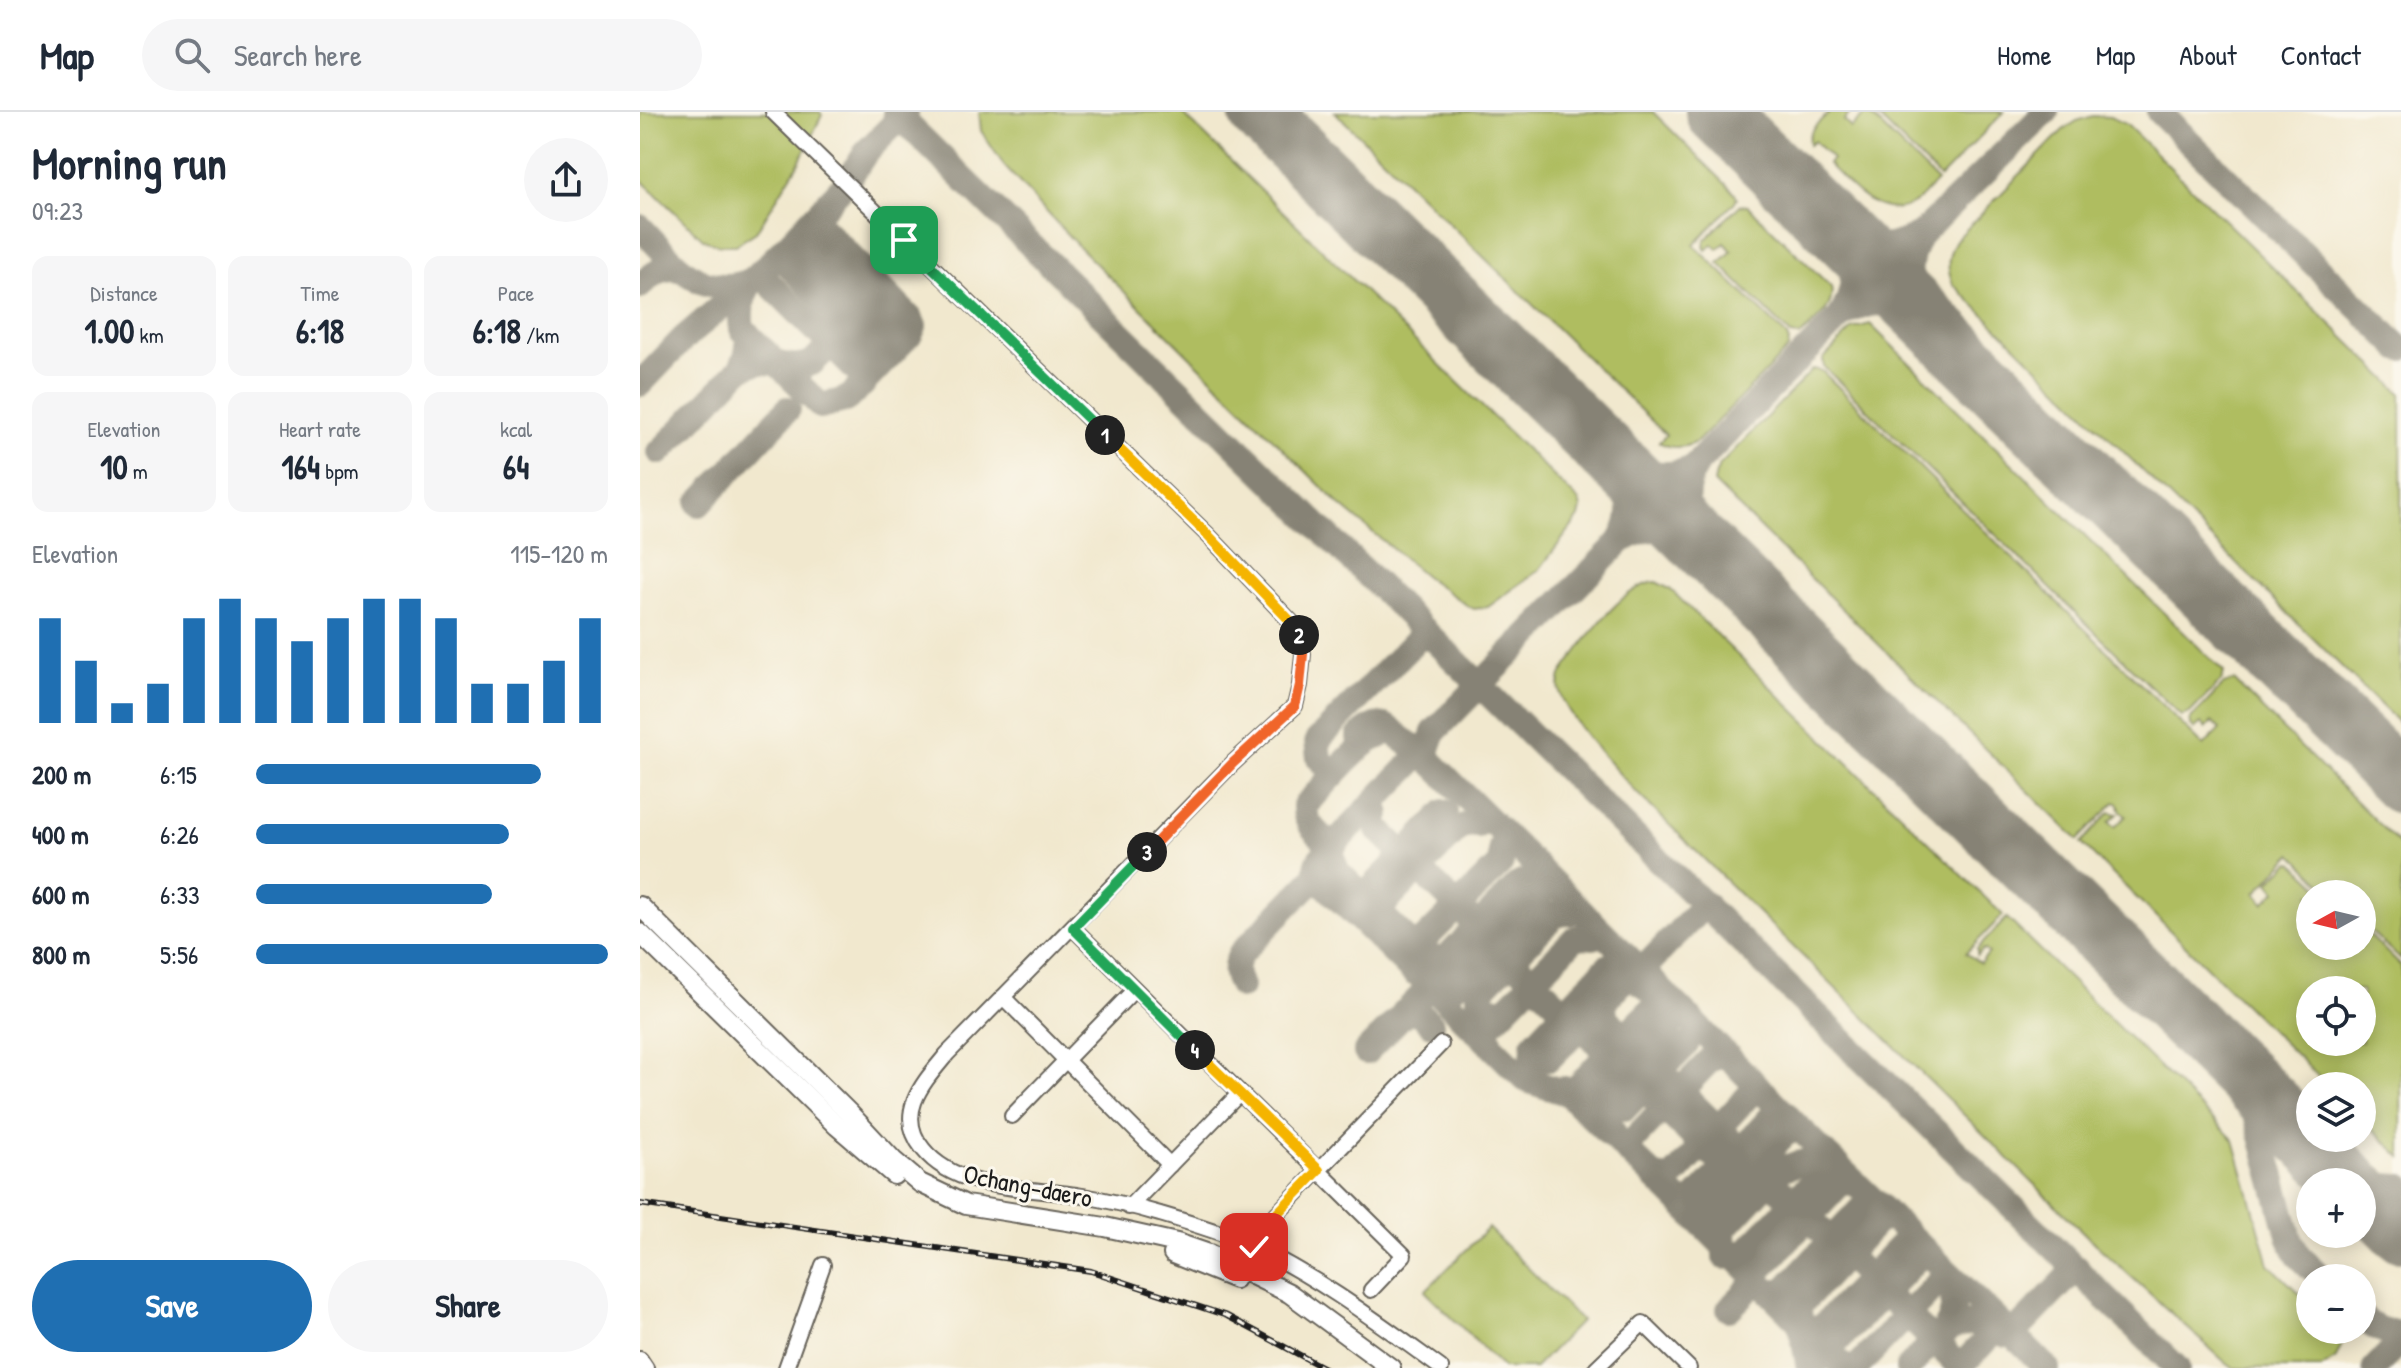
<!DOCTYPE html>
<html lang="en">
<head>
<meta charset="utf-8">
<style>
  :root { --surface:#fff; --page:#f6f6f7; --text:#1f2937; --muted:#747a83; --line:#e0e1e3; --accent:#1f6fb2 }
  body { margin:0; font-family:"Patrick Hand",sans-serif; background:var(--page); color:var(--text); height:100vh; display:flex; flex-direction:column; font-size:30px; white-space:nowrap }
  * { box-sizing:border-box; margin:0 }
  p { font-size:26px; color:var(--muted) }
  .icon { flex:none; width:44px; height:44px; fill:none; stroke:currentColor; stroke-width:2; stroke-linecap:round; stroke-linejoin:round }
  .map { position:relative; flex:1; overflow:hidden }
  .sheet { display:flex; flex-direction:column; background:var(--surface); width:640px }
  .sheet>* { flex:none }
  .needle { width:52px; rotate:262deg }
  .buttons { position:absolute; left:1656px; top:768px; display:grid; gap:16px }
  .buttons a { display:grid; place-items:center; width:80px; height:80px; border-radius:50%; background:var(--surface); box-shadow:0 4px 20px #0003; font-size:40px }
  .pin { position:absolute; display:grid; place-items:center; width:68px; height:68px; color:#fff; margin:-34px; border-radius:16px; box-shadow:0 4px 12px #0006 }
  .km { position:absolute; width:40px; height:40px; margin:-20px; border-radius:50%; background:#222; color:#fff; font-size:22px; line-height:40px; text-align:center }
  .round { display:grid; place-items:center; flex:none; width:84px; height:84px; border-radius:42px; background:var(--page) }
  .head { display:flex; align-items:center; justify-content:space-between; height:136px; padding:0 32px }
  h1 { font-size:44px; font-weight:700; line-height:60px }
  .stats { display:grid; grid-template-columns:repeat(3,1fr); gap:12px; height:136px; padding:8px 32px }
  .stats div { display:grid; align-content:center; border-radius:16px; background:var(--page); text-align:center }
  .stats b { font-size:34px; font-weight:700 }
  .stats small { font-size:22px; font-weight:400 }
  .stats p { font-size:22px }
  .chart { height:224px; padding:16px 32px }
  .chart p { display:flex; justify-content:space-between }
  .chart svg { width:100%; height:144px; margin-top:8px; stroke:var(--accent); stroke-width:6 }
  .primary-button { display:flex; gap:16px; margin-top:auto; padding:16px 32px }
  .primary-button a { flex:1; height:92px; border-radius:48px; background:var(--accent); color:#fff; font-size:32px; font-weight:700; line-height:92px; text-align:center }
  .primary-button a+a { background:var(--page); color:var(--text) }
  ul { padding:0 32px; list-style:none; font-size:26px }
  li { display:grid; grid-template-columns:128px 96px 1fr; align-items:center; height:60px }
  li i { height:20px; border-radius:10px; background:var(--accent) }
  header { display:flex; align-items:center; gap:48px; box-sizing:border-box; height:112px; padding:0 40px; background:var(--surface); border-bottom:2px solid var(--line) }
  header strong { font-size:38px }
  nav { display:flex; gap:44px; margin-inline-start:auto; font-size:28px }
  .search { width:560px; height:72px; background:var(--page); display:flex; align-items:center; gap:20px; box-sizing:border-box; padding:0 28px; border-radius:44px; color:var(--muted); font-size:30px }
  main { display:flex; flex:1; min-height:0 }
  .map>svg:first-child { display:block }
</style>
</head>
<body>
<header>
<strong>Map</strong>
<div class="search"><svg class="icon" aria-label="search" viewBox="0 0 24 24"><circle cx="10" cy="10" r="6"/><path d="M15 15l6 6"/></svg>Search here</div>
<nav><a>Home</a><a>Map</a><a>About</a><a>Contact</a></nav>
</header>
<main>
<section class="sheet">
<div class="head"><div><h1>Morning run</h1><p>09:23</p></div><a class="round"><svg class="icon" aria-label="share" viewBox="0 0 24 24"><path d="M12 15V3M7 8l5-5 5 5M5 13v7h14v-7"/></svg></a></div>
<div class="stats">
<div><p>Distance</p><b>1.00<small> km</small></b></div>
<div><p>Time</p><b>6:18</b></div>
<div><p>Pace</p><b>6:18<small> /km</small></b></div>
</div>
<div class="stats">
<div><p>Elevation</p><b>10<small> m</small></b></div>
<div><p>Heart rate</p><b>164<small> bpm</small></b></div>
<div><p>kcal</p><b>64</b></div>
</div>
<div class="chart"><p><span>Elevation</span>115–120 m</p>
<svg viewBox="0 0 160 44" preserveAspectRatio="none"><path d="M5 44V12M15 44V25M25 44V38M35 44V32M45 44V12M55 44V6M65 44V12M75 44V19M85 44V12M95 44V6M105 44V6M115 44V12M125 44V32M135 44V32M145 44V25M155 44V12"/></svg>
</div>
<ul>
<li><b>200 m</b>6:15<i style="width:81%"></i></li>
<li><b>400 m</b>6:26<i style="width:72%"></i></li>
<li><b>600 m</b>6:33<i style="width:67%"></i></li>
<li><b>800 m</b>5:56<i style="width:100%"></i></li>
</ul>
<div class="primary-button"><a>Save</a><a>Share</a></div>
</section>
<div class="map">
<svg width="1761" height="1256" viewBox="0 0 1761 1256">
  <rect width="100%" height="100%" fill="#fbf7ec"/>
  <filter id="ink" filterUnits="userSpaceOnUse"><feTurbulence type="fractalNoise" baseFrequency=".0125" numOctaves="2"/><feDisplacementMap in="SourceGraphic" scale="16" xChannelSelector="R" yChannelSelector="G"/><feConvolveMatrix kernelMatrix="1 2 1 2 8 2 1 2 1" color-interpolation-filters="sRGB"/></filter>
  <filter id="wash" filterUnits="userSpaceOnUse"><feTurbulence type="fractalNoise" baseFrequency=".006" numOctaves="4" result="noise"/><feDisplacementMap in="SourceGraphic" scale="32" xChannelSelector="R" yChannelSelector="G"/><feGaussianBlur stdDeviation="1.8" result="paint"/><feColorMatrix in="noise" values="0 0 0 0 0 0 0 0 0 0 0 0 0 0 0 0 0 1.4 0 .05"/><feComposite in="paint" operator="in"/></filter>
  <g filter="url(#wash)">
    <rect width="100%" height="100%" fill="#f1e8ce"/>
    <g fill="#afbd60" stroke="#666c3e" stroke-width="2" fill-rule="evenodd">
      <path d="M0 0H180L182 3 158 52 116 120 96 133H78L63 127 0 67Z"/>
      <path d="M339 0H541L939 389 941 396 939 405 899 458 848 495 834 497 825 492 785 464 700 393 439 135 365 55 341 19Z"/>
      <path d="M695 0H1013L1095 81 1097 86 1094 91 1054 133 1146 223 1149 230 1148 237 1058 329C1045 336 1032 338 1019 330L1026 323Z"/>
      <path d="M1190 0H1211L1204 9 1211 16 1227 0 1297 69C1290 76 1282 86 1274 91 1239 111 1210 74 1188 52L1192 47 1174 29 1169 33C1165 19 1181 9 1190 0Z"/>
      <path d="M1233 0H1364L1300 66Z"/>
      <path d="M1453 4 1470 5 1486 12 1761 281V613L1313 172C1306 157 1307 143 1316 128L1423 18 1437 9Z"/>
      <path d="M1100 93 1108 94 1191 175C1196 196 1174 210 1160 224L1151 223 1079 151 1092 139 1085 131 1078 137 1073 132 1066 138 1064 135 1065 128Z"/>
      <path d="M1230 212 1584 560 1582 568 1550 601 1541 604 1184 255 1183 247 1212 217Z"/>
      <path d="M1173 257 1182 259 1564 634 1580 617 1572 610 1566 616 1561 611 1554 617 1551 614 1550 608 1584 572 1594 569 1761 734V848L1722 811V782H1693L1652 742 1616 781 1624 791 1636 779 1629 770 1650 750 1654 751 1687 782H1670V834H1722V816L1761 854V1045L1722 1007V974H1688L1441 731 1470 700 1478 702 1469 710 1475 715 1486 704 1480 698 1479 692 1475 690 1438 728 1074 371 1076 361 1080 353ZM1670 878H1722V930H1670Z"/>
      <path d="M1016 470 1030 477 1363 803 1326 841 1340 851 1349 841 1344 837 1337 843V837L1367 806 1594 1028 1629 1152 1670 1192V1218H1698L1702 1232 1696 1246 1681 1256H1593L1586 1251 1451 1128 995 679C974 655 929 610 920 580 918 573 920 567 922 561 942 534 980 473 1016 470Z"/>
      <path d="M848 1116 941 1209 895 1256H863L785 1179Z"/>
    </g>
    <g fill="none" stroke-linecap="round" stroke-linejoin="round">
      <g stroke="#868275" stroke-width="26">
        <path d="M255 0 1537 1256"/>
        <path d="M1519 0 1761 237"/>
        <path d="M0 115C32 147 59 189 109 169"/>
        <path d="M1281 122C1265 149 1264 183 1287 207"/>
        <path d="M1203 125C1228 141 1257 136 1281 122L1406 0"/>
        <path d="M164 132 256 228V236"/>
        <path d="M145 149 237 245V256"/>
        <path d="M125 167 220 262 223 267 222 273"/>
        <path d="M112 168C102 184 99 198 102 217L181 294 205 288 213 282 271 221 274 214 271 207 180 113"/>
        <path d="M0 174C13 161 25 152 43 158"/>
        <path d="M1200 205C1217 178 1216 153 1203 125"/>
        <path d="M107 221C110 235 107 243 101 256 133 240 142 262 172 251L239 184"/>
        <path d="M0 272 43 227 112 168 145 136 206 71 226 40 266 0"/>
        <path d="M20 340 101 256"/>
        <path d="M969 343C990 366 998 401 981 428"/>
        <path d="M969 343C994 357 1026 371 1053 355"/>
        <path d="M1054 356C1040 386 1048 401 1058 429"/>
        <path d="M59 392 148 297"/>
        <path d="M987 426C1010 412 1035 414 1058 429"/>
        <path d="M740 624C719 629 682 677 665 694 664 713 680 723 693 735L692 744 697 759 808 868"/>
        <path d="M719 625C752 592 755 639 787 636L782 647"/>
        <path d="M789 633 680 747C674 758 677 763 684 772L774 861 782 865 785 877 783 881C792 877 803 881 812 877L848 840 850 833 848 824 855 827 863 825 898 789 901 781 898 772 884 770 878 773 796 857 791 868 796 879 885 967 892 970 974 996H985L1046 933"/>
        <path d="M694 663 679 646 677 629 785 519"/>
        <path d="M738 702 736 706 738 717 1072 1043"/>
        <path d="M733 775 805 700"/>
        <path d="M730 781V792L736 794 745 791 819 716 829 712 838 713"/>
        <path d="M794 846 784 845 783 829 861 751V735"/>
        <path d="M1001 871 1011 869 1015 872 1176 1033 1407 1256"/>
        <path d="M1015 872 790 649 787 639 794 620 1200 205C1231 183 1262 188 1290 210"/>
        <path d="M601 874C593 862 594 852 602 840L689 751"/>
        <path d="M1009 877 1006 862 1009 851 1065 792"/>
        <path d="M964 891 909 947 893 949 894 932 967 855 983 854 985 867 964 891 965 905 1321 1256"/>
        <path d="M854 896 847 898 838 896V885L840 879 916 802 929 801"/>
        <path d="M764 900C778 898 782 903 791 912"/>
        <path d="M852 934 848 923 849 914 934 827 943 824 954 825"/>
        <path d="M726 940 794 871"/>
        <path d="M1606 966 1650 1127 1658 1143 1682 1166"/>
        <path d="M923 977H936L962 948 977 949 974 944 975 936 985 924 1010 899 1026 897"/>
        <path d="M932 986 1030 1080 1205 1256"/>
        <path d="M944 993H955L1036 907H1051"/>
        <path d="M973 1019C974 1029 981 1032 990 1031L1073 945H1089"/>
        <path d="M1109 1048 1103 1045 1094 1046 1055 1087 1053 1092 1055 1105 1068 1104 1146 1021 1157 1018 1163 1019"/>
        <path d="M1098 1050 1094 1046 1131 1005 1135 1002 1147 1003"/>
        <path d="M1703 1062 1733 1073 1761 1075"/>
        <path d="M1014 1065 1031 1067 1110 982 1121 980 1126 982"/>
        <path d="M1091 1141H1105L1183 1059 1200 1056"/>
        <path d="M1085 1145 1084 1117 1140 1057 1164 1050 1177 1051 1189 1055 1197 1063"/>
        <path d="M1125 1153 1200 1072 1211 1070 1216 1072"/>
        <path d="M1302 1160C1318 1176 1316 1202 1304 1219"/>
        <path d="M1129 1179H1144L1221 1097 1229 1092H1238"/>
        <path d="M1089 1197 1108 1178"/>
        <path d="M1722 1205C1734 1217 1745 1221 1761 1220"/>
        <path d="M1381 1214 1437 1156"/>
        <path d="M1167 1217 1181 1216 1260 1134 1268 1129H1276"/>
        <path d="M1177 1250 1279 1145 1291 1144"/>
        <path d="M1169 1256 1160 1210 1159 1194 1238 1109 1252 1106"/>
        <path d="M1210 1256 1217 1255 1301 1168"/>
        <path d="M1268 1256C1299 1224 1320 1193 1366 1223"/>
        <path d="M1319 1256 1349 1225"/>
        <path d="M1735 1256 1761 1229"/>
      </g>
      <g stroke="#868275" stroke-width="62">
        <path d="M619 0 1711 1070"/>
        <path d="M1076 0 1761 671"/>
        <path d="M1722 1080 1761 1119"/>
      </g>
    </g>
  </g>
  <g filter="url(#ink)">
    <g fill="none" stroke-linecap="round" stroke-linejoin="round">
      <defs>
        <g id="minor">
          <path d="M133 0 569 424 658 517 663 542 660 573 655 594 593 651 307 942C284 970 254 1001 283 1037 318 1081 393 1075 443 1084 467 1088 496 1095 520 1102 547 1110 581 1120 606 1131 677 1164 739 1211 801 1256"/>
          <path d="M433 816 764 1143 731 1178"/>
          <path d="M363 885 530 1053"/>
          <path d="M372 1004 494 878"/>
          <path d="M489 1095 599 982"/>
          <path d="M614 1135 626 1113 801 932"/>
          <path d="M0 1247 6 1256"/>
          <path d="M146 1256 183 1153"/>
          <path d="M956 1256 1003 1211 1049 1256"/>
        </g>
        <g id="major">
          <path d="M0 794 209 1001 253 1048 280 1071 326 1093 465 1115 537 1131 569 1142 649 1181 751 1256"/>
          <path d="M0 821 197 1014 254 1063"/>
          <path d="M533 1142 595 1167"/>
        </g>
      </defs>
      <use href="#minor" stroke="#67635a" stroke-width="18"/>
      <use href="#major" stroke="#67635a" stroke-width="22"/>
      <use href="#minor" stroke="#fff" stroke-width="14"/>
      <use href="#major" stroke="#fff" stroke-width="18"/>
      <defs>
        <path id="rail" d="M0 1092 451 1159 587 1204 684 1256"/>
      </defs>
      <use href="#rail" stroke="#1c1c1c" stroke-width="6"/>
      <use href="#rail" stroke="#fbf7ec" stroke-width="3" stroke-dasharray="9" stroke-linecap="butt"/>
    </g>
  </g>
  <g fill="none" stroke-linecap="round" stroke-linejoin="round" filter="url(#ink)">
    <defs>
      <path id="split-1" d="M264 128 465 323"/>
      <path id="split-2" d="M465 323 569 424 658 517 659 523"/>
      <path id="split-3" d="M507 740 593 651 655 594 660 573 663 542 659 523"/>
      <path id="split-4" d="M507 740 433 816 555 938"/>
      <path id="split-5" d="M555 938 679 1058 626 1113 614 1135"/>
    </defs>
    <use href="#split-1" stroke="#fff" stroke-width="16"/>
    <use href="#split-2" stroke="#fff" stroke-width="16"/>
    <use href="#split-3" stroke="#fff" stroke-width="16"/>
    <use href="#split-4" stroke="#fff" stroke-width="16"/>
    <use href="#split-5" stroke="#fff" stroke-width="16"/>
    <use href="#split-1" stroke="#22a559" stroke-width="10"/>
    <use href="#split-2" stroke="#f5b400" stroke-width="10"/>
    <use href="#split-3" stroke="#f0652b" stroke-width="10"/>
    <use href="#split-4" stroke="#22a559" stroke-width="10"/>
    <use href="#split-5" stroke="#f5b400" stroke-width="10"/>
  </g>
  <g text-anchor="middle" stroke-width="6" stroke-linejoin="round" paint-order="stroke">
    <g font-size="26" fill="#1c1c1c" stroke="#fbf7ec">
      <text transform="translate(388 1074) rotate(11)" y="9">Ochang-daero</text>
    </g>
  </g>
</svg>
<div class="buttons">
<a><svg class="needle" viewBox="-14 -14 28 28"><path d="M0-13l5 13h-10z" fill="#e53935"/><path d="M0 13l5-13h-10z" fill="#747a83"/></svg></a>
<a><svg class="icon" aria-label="locate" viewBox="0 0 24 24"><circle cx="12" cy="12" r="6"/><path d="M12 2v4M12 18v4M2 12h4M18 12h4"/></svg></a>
<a><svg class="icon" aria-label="layers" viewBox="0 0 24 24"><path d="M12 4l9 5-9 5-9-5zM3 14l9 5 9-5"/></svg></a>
<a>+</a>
<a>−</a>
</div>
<div class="pin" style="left:264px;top:128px;background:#1e9e55"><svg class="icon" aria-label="arrive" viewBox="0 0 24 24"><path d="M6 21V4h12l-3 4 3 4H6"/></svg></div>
<div class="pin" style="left:614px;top:1135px;background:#d93025"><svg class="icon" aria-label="check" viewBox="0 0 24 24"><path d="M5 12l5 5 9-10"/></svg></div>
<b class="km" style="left:465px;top:323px">1</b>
<b class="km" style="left:659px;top:523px">2</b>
<b class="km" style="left:507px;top:740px">3</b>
<b class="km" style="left:555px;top:938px">4</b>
</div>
</main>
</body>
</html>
